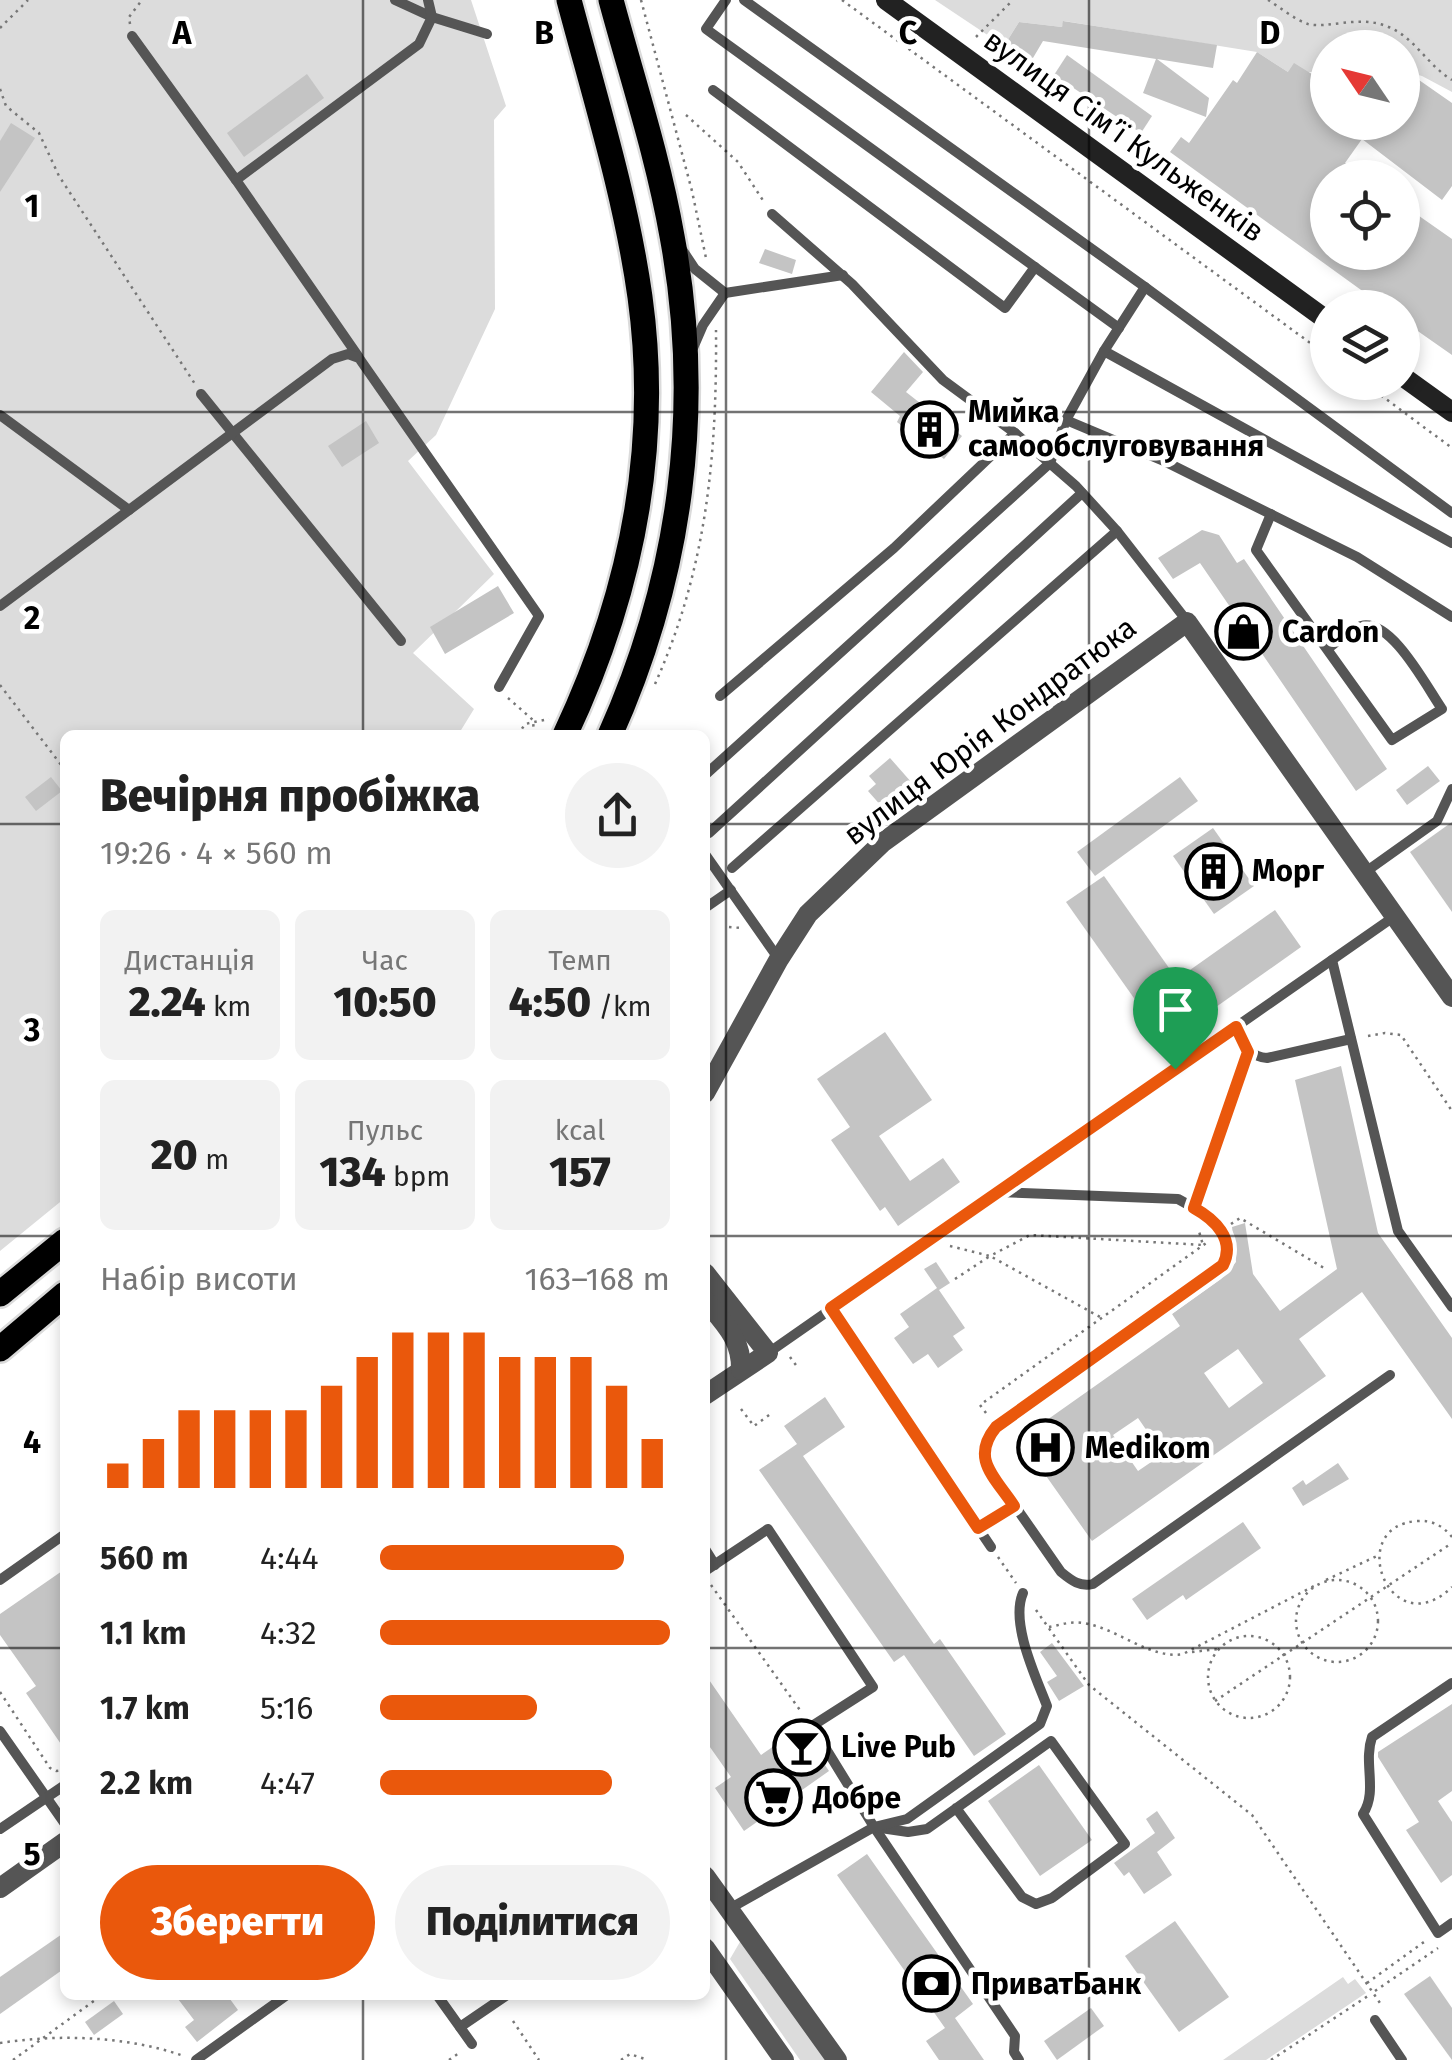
<!DOCTYPE html>
<html lang="uk">
<head>
<meta charset="utf-8">
<style>
  :root { --surface:#fff; --page:#f2f2f2; --text:#222; --muted:#767676; --accent:#ea580c }
  body { margin:0; font-family:"Fira Sans",sans-serif; background:var(--page); color:var(--text); height:100vh; display:flex; flex-direction:column; font-size:38px; white-space:nowrap }
  * { box-sizing:border-box; margin:0 }
  p { font-size:32px; color:var(--muted) }
  .icon { flex:none; width:55px; height:55px; fill:none; stroke:currentColor; stroke-width:2; stroke-linecap:round; stroke-linejoin:round }
  .map { position:relative; flex:1; overflow:hidden }
  .side { position:absolute; left:60px; top:730px; width:650px; height:1270px; display:flex; flex-direction:column; background:var(--surface); border-radius:15px; box-shadow:0 5px 15px #0003 }
  .side>* { flex:none }
  .needle { width:65px; rotate:305deg }
  .controls { position:absolute; left:1310px; top:30px; display:grid; gap:20px }
  .controls a { display:grid; place-items:center; width:110px; height:110px; border-radius:50%; background:var(--surface); box-shadow:0 5px 15px #0003; font-size:50px }
  .pin { position:absolute; display:grid; place-items:center; width:85px; height:85px; color:#fff; margin:-102px -42px; border-radius:50% 50% 50% 0; rotate:-45deg; box-shadow:0 0 10px #0007 }
  .pin .icon { rotate:45deg }
  .round { display:grid; place-items:center; flex:none; width:105px; height:105px; border-radius:52px; background:var(--page) }
  .head { display:flex; align-items:center; justify-content:space-between; height:170px; padding:0 40px }
  h1 { font-size:45px; font-weight:800; line-height:75px }
  .figures { display:grid; grid-template-columns:repeat(3,1fr); gap:15px; height:170px; padding:10px 40px }
  .figures div { display:grid; align-content:center; border-radius:15px; background:var(--page); text-align:center }
  .figures b { font-size:42px; font-weight:800 }
  .figures small { font-size:28px; font-weight:400 }
  .figures p { font-size:28px }
  .chart { height:280px; padding:20px 40px }
  .chart p { display:flex; justify-content:space-between }
  .chart svg { width:100%; height:180px; margin-top:10px; stroke:var(--accent); stroke-width:6 }
  .primary-button { display:flex; gap:20px; margin-top:auto; padding:20px 40px }
  .primary-button a { flex:1; height:115px; border-radius:60px; background:var(--accent); color:#fff; font-size:40px; font-weight:800; line-height:115px; text-align:center }
  .primary-button a+a { background:var(--page); color:var(--text) }
  ul { padding:0 40px; list-style:none; font-size:32px }
  li { display:grid; grid-template-columns:160px 120px 1fr; align-items:center; height:75px }
  li i { height:25px; border-radius:12px; background:var(--accent) }
  .map>svg:first-child { display:block }
</style>
</head>
<body>
<div class="map">
<svg width="1452" height="2060" viewBox="0 0 1452 2060">
  <rect width="100%" height="100%" fill="#fff"/>
  <g fill="#dcdcdc">
    <path d="M0 0H471L506 106 494 120 495 309 436 435 408 461 494 574 413 653 474 709 458 735H65V1198L0 1251Z"/>
    <path d="M935 0H1452V92L1422 76 1403 71 1402 48H1328L1327 72H1288L1257 52 1064 21 1062 27 1019 22 1004 46Z"/>
    <path d="M744 1935 832 2060H800L730 1959Z"/>
    <path d="M1343 1977 1348 1984 1355 1979 1366 1993 1266 2060H1223Z"/>
  </g>
  <g fill="#c4c4c4" fill-rule="evenodd">
    <path d="M1063 21 1217 45 1213 68 1157 59 1209 98 1206 117 1143 93 1156 59 1043 41 1030 63 1004 46 1019 22 1062 27Z"/>
    <path d="M1257 52 1288 72 1294 63 1328 84V122H1402V75L1419 80 1452 103V186L1442 200 1362 139 1345 163 1365 178H1328V252H1340L1356 264 1365 252H1402V204L1452 239V355L1402 320V308H1386L1170 152 1181 137 1189 143 1233 80 1237 83Z"/>
    <path d="M1067 55 1152 116 1141 133 1054 75Z"/>
    <path d="M307 74 324 98 244 157 227 133Z"/>
    <path d="M11 123 35 138 0 192V141Z"/>
    <path d="M765 249 796 260 792 274 759 263Z"/>
    <path d="M904 352 923 372 906 392 962 436 944 459 897 422 900 416 871 392Z"/>
    <path d="M366 421 379 443 342 467 328 446Z"/>
    <path d="M1202 530 1219 535 1237 563 1244 559 1387 769 1356 791 1200 563 1173 579 1158 558Z"/>
    <path d="M498 586 514 613 445 654 430 627Z"/>
    <path d="M890 758 912 783 883 808 868 791 876 784 869 776Z"/>
    <path d="M1428 766 1440 781 1407 805 1396 790Z"/>
    <path d="M51 777 62 791 36 811 25 797Z"/>
    <path d="M1180 777 1198 801 1095 876 1077 852Z"/>
    <path d="M1452 822V912L1410 852Z"/>
    <path d="M1213 828 1254 886 1214 914 1173 856Z"/>
    <path d="M1104 876 1174 975 1136 1001 1066 902Z"/>
    <path d="M1275 910 1301 947 1199 1019 1173 982Z"/>
    <path d="M885 1032 932 1100 879 1136 910 1181 943 1158 960 1182 898 1226 885 1207 880 1211 831 1140 850 1127 817 1079Z"/>
    <path d="M1341 1066 1378 1233 1452 1338V1419L1362 1292 1299 1339 1326 1376 1092 1541 1020 1439 1180 1326 1172 1314 1221 1279 1236 1262 1232 1227 1245 1223 1253 1274 1280 1311 1337 1269 1295 1080ZM1238 1349 1263 1383 1229 1408 1204 1373ZM1138 1418 1163 1454 1138 1471 1113 1435Z"/>
    <path d="M936 1262 950 1283 939 1290 965 1328 953 1336 963 1350 938 1368 928 1354 913 1364 894 1338 909 1327 900 1314 937 1288 924 1269Z"/>
    <path d="M825 1397 845 1427 803 1456 934 1644 940 1639 1006 1734 974 1756 904 1655 894 1662 759 1470 797 1444 784 1426Z"/>
    <path d="M1338 1463 1349 1479 1303 1506 1292 1488 1303 1480 1306 1485Z"/>
    <path d="M1243 1522 1261 1548 1186 1600 1183 1595 1147 1620 1132 1599Z"/>
    <path d="M65 1569V1750L26 1693 36 1686 0 1635V1614Z"/>
    <path d="M1052 1643 1084 1686 1059 1701 1047 1682 1057 1676 1040 1652Z"/>
    <path d="M705 1674 761 1755 800 1728 829 1771 744 1831 715 1788 731 1777 705 1740Z"/>
    <path d="M1452 1704V1791L1438 1801 1452 1822V1875L1441 1883 1406 1830 1419 1822 1378 1757V1752Z"/>
    <path d="M1039 1765 1092 1840 1040 1876 988 1801Z"/>
    <path d="M1157 1811 1175 1838 1157 1852 1172 1875 1144 1894 1129 1872 1124 1876 1114 1863 1155 1833 1146 1819Z"/>
    <path d="M867 1854 973 2004 955 2018 984 2060H939L926 2041 945 2028 837 1875Z"/>
    <path d="M1175 1921 1229 1997 1179 2032 1125 1956Z"/>
    <path d="M65 1932V1968L0 2014V1977Z"/>
    <path d="M1430 1976 1452 2008V2060L1404 1994Z"/>
    <path d="M175 1995H227L238 2010 197 2042 185 2027 194 2020Z"/>
    <path d="M114 2001 123 2014 94 2035 85 2022Z"/>
    <path d="M1091 2008 1104 2026 1057 2060 1044 2041Z"/>
  </g>
  <g fill="none" stroke-linecap="round" stroke-linejoin="round">
    <defs>
      <g id="primary">
        <path d="M565 735C630 597 661 449 640 297 626 197 595 98 569 0"/>
        <path d="M610 735C681 577 704 407 672 236 658 156 632 78 611 0"/>
        <path d="M0 1294 65 1241"/>
        <path d="M0 1349 65 1294"/>
      </g>
    </defs>
    <use href="#primary" stroke="#dbdbdb" stroke-width="30"/>
    <g stroke="#777" stroke-width="2.5" stroke-dasharray="2.5 5" stroke-linecap="butt">
      <path d="M641 0 692 191 706 258"/>
      <path d="M842 0 1328 356"/>
      <path d="M1268 0C1280 7 1295 20 1308 24 1328 29 1358 15 1386 26 1414 36 1427 65 1452 80"/>
      <path d="M130 24 129 17 142 0"/>
      <path d="M0 28 28 0"/>
      <path d="M976 37 1013 0"/>
      <path d="M0 89 6 106 39 133 59 176 195 384"/>
      <path d="M686 115 738 162 764 202"/>
      <path d="M1363 382 1452 448"/>
      <path d="M655 684C707 568 717 455 716 330"/>
      <path d="M0 685 65 770"/>
      <path d="M508 698 533 720 534 735"/>
      <path d="M518 735 525 724 549 719"/>
      <path d="M729 927 741 928"/>
      <path d="M1368 1036 1385 1033 1401 1035 1452 1111"/>
      <path d="M1197 1196 1245 1062"/>
      <path d="M1231 1224 1240 1218 1324 1268"/>
      <path d="M950 1246 990 1256 1030 1235 1203 1245 1198 1228"/>
      <path d="M955 1279 990 1256 1100 1317"/>
      <path d="M790 1357 798 1368"/>
      <path d="M741 1409 754 1426 772 1413"/>
      <path d="M986 1413 980 1405 1209 1241"/>
      <path d="M1452 1537C1443 1526 1432 1520 1418 1521 1343 1525 1390 1647 1452 1587"/>
      <path d="M998 1557 1016 1583"/>
      <path d="M1326 1580 1379 1555"/>
      <circle cx="1337" cy="1621" r="41"/>
      <path d="M711 1585 802 1713"/>
      <path d="M1036 1610 1089 1685 1252 1815 1382 2006"/>
      <path d="M1049 1627C1060 1625 1071 1621 1082 1623 1117 1627 1149 1660 1184 1654"/>
      <circle cx="1249" cy="1677" r="41"/>
      <path d="M1192 1652 1218 1649"/>
      <path d="M1185 1653 1314 1586"/>
      <path d="M0 1692 50 1768 56 1771 65 1770"/>
      <path d="M1215 1701 1452 1543"/>
      <path d="M1367 1983 1424 1942"/>
      <path d="M1375 1991 1438 1948"/>
      <path d="M513 2021 539 2060"/>
      <path d="M0 2043C59 2034 124 2036 181 2055"/>
      <path d="M13 2060 102 1995"/>
      <path d="M449 2060 459 2053"/>
      <path d="M621 2060 630 2054 648 2060"/>
      <path d="M1271 2060 1371 1994"/>
    </g>
    <g stroke="#555" stroke-width="10">
      <path d="M395 0 432 17 487 34"/>
      <path d="M726 0 706 29 1119 328"/>
      <path d="M744 0 1145 287 1452 513"/>
      <path d="M132 36 236 180"/>
      <path d="M713 90 1005 308 1035 267"/>
      <path d="M772 214 852 284 943 380 1015 433 1076 486 1117 531 1187 621"/>
      <path d="M681 248 695 269 725 293 843 275"/>
      <path d="M693 348 703 325 725 293"/>
      <path d="M1104 351 1452 543"/>
      <path d="M358 356 236 180 419 44 432 17 428 0"/>
      <path d="M201 394 401 641"/>
      <path d="M0 415 129 510"/>
      <path d="M1066 420 1166 462 1357 557 1452 617"/>
      <path d="M1271 514 1256 550 1392 740 1442 709C1426 686 1391 618 1361 626 1349 630 1337 642 1327 649"/>
      <path d="M0 606 332 359 348 354 359 358 539 616 499 687"/>
      <path d="M720 696 894 548 1015 433"/>
      <path d="M705 775 1050 463 1066 420 1104 351 1145 287"/>
      <path d="M709 833 1082 493"/>
      <path d="M705 854 778 958"/>
      <path d="M732 868 1117 531"/>
      <path d="M1364 873 1437 821 1452 789"/>
      <path d="M705 908 731 890"/>
      <path d="M1332 960 1398 1231 1452 1307"/>
      <path d="M1235 1027C1244 1043 1248 1057 1267 1058L1351 1039"/>
      <path d="M998 1192 1178 1199 1216 1220 1227 1248V1257L1216 1272 996 1427C988 1437 983 1446 983 1460L1061 1572C1072 1581 1080 1587 1093 1584L1390 1375"/>
      <path d="M831 1309 991 1547"/>
      <path d="M768 1353 1395 916"/>
      <path d="M978 1528 1014 1506"/>
      <path d="M705 1549 715 1565"/>
      <path d="M705 1571 768 1529 873 1687 812 1726 874 1827 1015 2036 1014 2052 1019 2060"/>
      <path d="M0 1580 65 1534"/>
      <path d="M1452 1683 1372 1737C1363 1763 1378 1791 1363 1814L1438 1933 1452 1923"/>
      <path d="M0 1731 65 1824"/>
      <path d="M874 1827 908 1832 927 1829 1051 1741 1125 1844 1052 1898 1036 1904 1022 1897 956 1808"/>
      <path d="M0 1829 65 1785"/>
      <path d="M729 1909 874 1827 907 1819 1040 1724 1047 1706C1036 1677 1010 1623 1023 1593"/>
      <path d="M437 1995 472 2044"/>
      <path d="M1375 2020 1402 2060"/>
      <path d="M460 2027 507 1995"/>
      <path d="M196 2060 287 1995"/>
    </g>
    <g stroke="#555" stroke-width="20">
      <path d="M705 1093 779 959 808 914 882 843 1187 622 1452 997"/>
      <path d="M705 1273 768 1353 705 1395"/>
      <path d="M705 1300C724 1323 742 1339 741 1370"/>
      <path d="M705 1876 837 2060"/>
      <path d="M0 1888 65 1842"/>
      <path d="M705 1948 784 2060"/>
    </g>
    <g stroke="#222" stroke-width="20">
      <path d="M886 0 1328 321"/>
      <path d="M1402 376 1452 412"/>
    </g>
    <use href="#primary" stroke="#000" stroke-width="25"/>
  </g>
  <g fill="none" stroke-linecap="round" stroke-linejoin="round">
    <defs>
      <path id="route" d="M1236 1027 1248 1052 1194 1208C1214 1219 1236 1239 1223 1265L996 1427C970 1459 995 1477 1014 1506L978 1528 831 1308Z"/>
    </defs>
    <use href="#route" stroke="#fff" stroke-width="20"/>
    <use href="#route" stroke="#ea580c" stroke-width="12"/>
  </g>
  <path fill="none" stroke="#000" stroke-width="2.5" stroke-opacity="0.55" d="M363 0V735M726 0V2060M1089 0V2060M0 412H1452M0 824H65M705 824H1452M0 1236H65M705 1236H1452M0 1648H65M705 1648H1452M363 1995V2060"/>
  <defs>
    <symbol id="building-ring" viewBox="-11 -11 22 22"><circle r="9.5" fill="#fff" stroke="#000" stroke-width="1.5"/><path d="M-4-6H4V6H1V3H-1V6H-4ZM-2.5-4.3h1.7v1.8h-1.7ZM.8-4.3h1.7v1.8H.8ZM-2.5-1h1.7V.8h-1.7ZM.8-1h1.7V.8H.8Z" fill="#000"/></symbol>
    <symbol id="shop-ring" viewBox="-11 -11 22 22"><circle r="9.5" fill="#fff" stroke="#000" stroke-width="1.5"/><path d="M-5-2.5h2.3a2.7 3.5 0 0 1 5.4 0H5L5.5 6h-11ZM-1.5-2.5h3a1.5 2.3 0 0 0-3 0Z" fill="#000"/></symbol>
    <symbol id="hospital-ring" viewBox="-11 -11 22 22"><circle r="9.5" fill="#fff" stroke="#000" stroke-width="1.5"/><path d="M-5-5h3v3.5h4V-5h3V5h-3V1.5h-4V5h-3Z" fill="#000"/></symbol>
    <symbol id="bar-ring" viewBox="-11 -11 22 22"><circle r="9.5" fill="#fff" stroke="#000" stroke-width="1.5"/><path d="M-6-5H6L.8 .8V4.5H3.5V6h-7V4.5H-.8V.8Z" fill="#000"/></symbol>
    <symbol id="supermarket-ring" viewBox="-11 -11 22 22"><circle r="9.5" fill="#fff" stroke="#000" stroke-width="1.5"/><path d="M-6-5.5h2.5l.6 2H6L4.5 2H-2.5L-4.4-4H-6ZM-1.5 3.2a1.3 1.3 0 1 0 .1 0ZM3 3.2a1.3 1.3 0 1 0 .1 0Z" fill="#000"/></symbol>
    <symbol id="bank-ring" viewBox="-11 -11 22 22"><circle r="9.5" fill="#fff" stroke="#000" stroke-width="1.5"/><path d="M-6-4H6V4H-6ZM0-2.3a2.3 2.3 0 1 0 0 4.6a2.3 2.3 0 1 0 0-4.6Z" fill="#000"/></symbol>
  </defs>
  <g fill-rule="evenodd">
    <use href="#building-ring" x="898" y="398" width="63" height="63"/>
    <use href="#shop-ring" x="1212" y="600" width="63" height="63"/>
    <use href="#building-ring" x="1182" y="840" width="63" height="63"/>
    <use href="#hospital-ring" x="1014" y="1416" width="63" height="63"/>
    <use href="#bar-ring" x="770" y="1716" width="63" height="63"/>
    <use href="#supermarket-ring" x="742" y="1766" width="63" height="63"/>
    <use href="#bank-ring" x="900" y="1952" width="63" height="63"/>
  </g>
  <g text-anchor="middle" stroke-width="9" stroke-linejoin="round" paint-order="stroke">
    <g font-size="30" fill="#000" stroke="#fff">
      <text transform="translate(1124 136) rotate(36)" y="10">вулиця Сімʼї Кульженків</text>
      <text transform="translate(990 731) rotate(-37)" y="10">вулиця Юрія Кондратюка</text>
    </g>
    <g font-size="30" font-weight="bold" fill="#000" stroke="#fff" text-anchor="start">
      <text x="968" y="422">Мийка<tspan x="968" dy="34">самообслуговування</tspan></text>
      <text x="1282" y="642">Cardon</text>
      <text x="1252" y="881">Морг</text>
      <text x="1085" y="1458">Medikom</text>
      <text x="841" y="1757">Live Pub</text>
      <text x="813" y="1808">Добре</text>
      <text x="971" y="1994">ПриватБанк</text>
    </g>
  </g>
  <g font-size="32" text-anchor="middle" font-weight="bold" fill="#000" stroke="#fff" stroke-width="9" stroke-linejoin="round" paint-order="stroke">
    <text x="182" y="44">A</text>
    <text x="544" y="44">B</text>
    <text x="908" y="44">C</text>
    <text x="1270" y="44">D</text>
    <text x="32" y="217">1</text>
    <text x="32" y="629">2</text>
    <text x="32" y="1041">3</text>
    <text x="32" y="1453">4</text>
    <text x="32" y="1865">5</text>
  </g>
</svg>
<div class="controls">
<a><svg class="needle" viewBox="-14 -14 28 28"><path d="M0-13l5 13h-10z" fill="#e53935"/><path d="M0 13l5-13h-10z" fill="#767676"/></svg></a>
<a><svg class="icon" aria-label="locate" viewBox="0 0 24 24"><circle cx="12" cy="12" r="6"/><path d="M12 2v4M12 18v4M2 12h4M18 12h4"/></svg></a>
<a><svg class="icon" aria-label="layers" viewBox="0 0 24 24"><path d="M12 4l9 5-9 5-9-5zM3 14l9 5 9-5"/></svg></a>
</div>
<div class="pin" style="left:1175px;top:1069px;background:#1e9e55"><svg class="icon" aria-label="arrive" viewBox="0 0 24 24"><path d="M6 21V4h12l-3 4 3 4H6"/></svg></div>
<section class="side">
<div class="head"><div><h1>Вечірня пробіжка</h1><p>19:26 · 4 × 560 m</p></div><a class="round"><svg class="icon" aria-label="share" viewBox="0 0 24 24"><path d="M12 15V3M7 8l5-5 5 5M5 13v7h14v-7"/></svg></a></div>
<div class="figures">
<div><p>Дистанція</p><b>2.24<small> km</small></b></div>
<div><p>Час</p><b>10:50</b></div>
<div><p>Темп</p><b>4:50<small> /km</small></b></div>
</div>
<div class="figures">
<div><b>20<small> m</small></b></div>
<div><p>Пульс</p><b>134<small> bpm</small></b></div>
<div><p>kcal</p><b>157</b></div>
</div>
<div class="chart"><p><span>Набір висоти</span>163–168 m</p>
<svg viewBox="0 0 160 44" preserveAspectRatio="none"><path d="M5 44V38M15 44V32M25 44V25M35 44V25M45 44V25M55 44V25M65 44V19M75 44V12M85 44V6M95 44V6M105 44V6M115 44V12M125 44V12M135 44V12M145 44V19M155 44V32"/></svg>
</div>
<ul>
<li><b>560 m</b>4:44<i style="width:84%"></i></li>
<li><b>1.1 km</b>4:32<i style="width:100%"></i></li>
<li><b>1.7 km</b>5:16<i style="width:54%"></i></li>
<li><b>2.2 km</b>4:47<i style="width:80%"></i></li>
</ul>
<div class="primary-button"><a>Зберегти</a><a>Поділитися</a></div>
</section>
</div>
</body>
</html>
